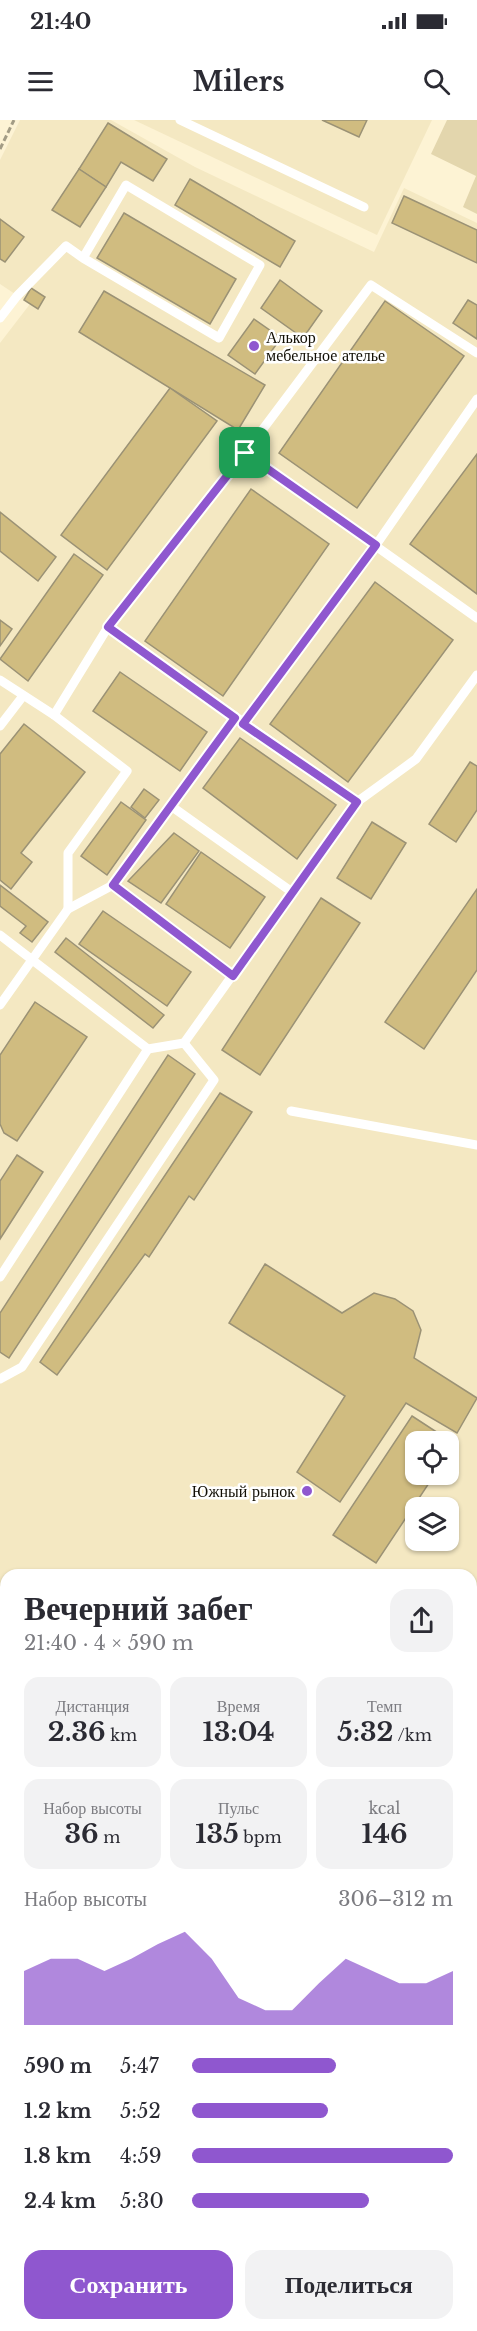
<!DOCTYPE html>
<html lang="ru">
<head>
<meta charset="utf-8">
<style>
  :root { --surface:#fff; --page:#f2f2f3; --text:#2b2b33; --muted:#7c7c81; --accent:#8f57cf }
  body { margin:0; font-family:"Libre Baskerville",serif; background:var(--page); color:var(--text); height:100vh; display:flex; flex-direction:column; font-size:22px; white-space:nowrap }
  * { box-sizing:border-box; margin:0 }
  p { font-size:20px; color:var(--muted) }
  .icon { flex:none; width:33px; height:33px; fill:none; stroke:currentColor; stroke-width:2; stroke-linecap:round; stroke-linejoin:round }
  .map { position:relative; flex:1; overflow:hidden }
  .drawer { position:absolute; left:0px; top:1449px; width:477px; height:762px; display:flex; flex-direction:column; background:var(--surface); border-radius:18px 18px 0 0; box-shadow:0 2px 4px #0004 }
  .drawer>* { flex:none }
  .buttons { position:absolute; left:405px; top:1311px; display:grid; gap:12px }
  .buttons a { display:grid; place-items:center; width:54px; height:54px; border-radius:12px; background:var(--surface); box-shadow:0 2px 4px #0004; font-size:30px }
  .pin { position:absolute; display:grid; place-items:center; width:51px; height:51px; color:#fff; margin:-26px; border-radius:12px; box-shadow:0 3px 9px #0006 }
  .round { display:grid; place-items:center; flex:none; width:63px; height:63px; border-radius:18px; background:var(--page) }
  .headline { display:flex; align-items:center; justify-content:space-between; height:102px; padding:0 24px }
  h1 { font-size:33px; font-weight:800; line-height:45px }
  .figures { display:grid; grid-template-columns:repeat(3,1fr); gap:9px; height:102px; padding:6px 24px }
  .figures div { display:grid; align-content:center; border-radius:15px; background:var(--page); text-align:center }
  .figures b { font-size:26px; font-weight:800 }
  .figures small { font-size:16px; font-weight:400 }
  .figures p { font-size:16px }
  .chart { height:168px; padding:12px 24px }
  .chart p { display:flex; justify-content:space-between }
  .chart svg { width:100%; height:108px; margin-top:6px; fill:var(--accent); opacity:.7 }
  .cta { display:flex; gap:12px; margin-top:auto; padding:12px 24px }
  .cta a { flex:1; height:69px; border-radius:18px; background:var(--accent); color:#fff; font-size:24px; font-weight:800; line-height:69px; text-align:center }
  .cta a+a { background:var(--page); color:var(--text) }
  ul { padding:0 24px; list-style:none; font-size:20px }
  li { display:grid; grid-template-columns:96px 72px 1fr; align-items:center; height:45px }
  li i { height:15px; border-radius:8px; background:var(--accent) }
  .status { display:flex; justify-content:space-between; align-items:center; height:42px; padding:0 30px; background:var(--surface); direction:ltr }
  .status svg { height:16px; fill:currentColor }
  header { display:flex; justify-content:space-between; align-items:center; height:78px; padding:0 24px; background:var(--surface); font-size:27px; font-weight:800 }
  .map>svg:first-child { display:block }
</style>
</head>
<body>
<div class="status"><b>21:40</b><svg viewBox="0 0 49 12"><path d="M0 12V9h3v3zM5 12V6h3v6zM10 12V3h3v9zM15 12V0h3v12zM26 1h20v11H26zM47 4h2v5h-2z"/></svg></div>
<header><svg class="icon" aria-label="menu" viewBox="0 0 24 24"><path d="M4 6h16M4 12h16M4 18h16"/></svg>Milers<svg class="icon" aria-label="search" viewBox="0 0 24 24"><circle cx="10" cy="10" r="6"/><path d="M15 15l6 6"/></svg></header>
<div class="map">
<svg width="477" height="2211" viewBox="0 0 477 2211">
  <rect width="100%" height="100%" fill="#fdf3d4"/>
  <g fill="#f4e8c2" fill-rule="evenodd">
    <path d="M20 0H111L195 47 374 132 404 68 477 103V1766L471 1765V1455H6V1612L0 1608V223L30 184 0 164V40ZM416 1322H448V1354H416ZM416 1388H448V1420H416Z"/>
    <path d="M134 0H432L377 115Z"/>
    <path d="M471 1856 477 1857V2167L471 2162Z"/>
    <path d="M261 2205H375L348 2211H262Z"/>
  </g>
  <path fill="#e3d6ad" d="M447 0H477V94L463 87 476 56 431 34Z"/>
  <g fill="#d0bc80" stroke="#9b9275" stroke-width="1.5">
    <path d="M322 0H367L359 17Z"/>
    <path d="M108 3 167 39 153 61 121 42 106 67 79 49Z"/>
    <path d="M79 49 106 67 80 107 52 90Z"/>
    <path d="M190 59 295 121 280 147 175 85Z"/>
    <path d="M404 76 477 110V143L392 103Z"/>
    <path d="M124 93 236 159 210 204 97 138Z"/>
    <path d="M0 99 24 117 5 142 0 139Z"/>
    <path d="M280 160 322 191 303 218 261 188Z"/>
    <path d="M31 168 45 177 38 189 24 180Z"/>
    <path d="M104 171 265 265 238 310 79 212Z"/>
    <path d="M468 180 477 185V219L453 203Z"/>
    <path d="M385 181 464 236 357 388 279 333Z"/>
    <path d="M254 199 281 218 255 254 228 235Z"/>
    <path d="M170 268 217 301 107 450 61 415Z"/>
    <path d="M477 334V474L410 424Z"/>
    <path d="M251 369 329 424 223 576 145 521Z"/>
    <path d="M0 392 56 437 38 461 0 431Z"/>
    <path d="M74 434 103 455 28 561 0 539Z"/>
    <path d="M375 462 453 520 348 662 270 604Z"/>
    <path d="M0 500 12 509 0 526Z"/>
    <path d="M120 552 207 612 180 651 93 591Z"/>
    <path d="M24 604 85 652 21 733 32 742 11 769 0 760V634Z"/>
    <path d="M240 618 336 685 297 739 203 668Z"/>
    <path d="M470 642 477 646V690L456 722 429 704Z"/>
    <path d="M144 669 159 680 145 698 131 687Z"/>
    <path d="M121 682 146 700 107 755 81 736Z"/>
    <path d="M372 702 406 723 371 779 337 758Z"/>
    <path d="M174 713 199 731 161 783 128 761Z"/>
    <path d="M201 732 265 777 230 828 166 784Z"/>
    <path d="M0 765 48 802 32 822 20 813 26 806 0 786Z"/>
    <path d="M477 769V850L424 929 385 902Z"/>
    <path d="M321 778 360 803 260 955 222 930Z"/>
    <path d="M103 791 191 852 167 886 79 824Z"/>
    <path d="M66 818 164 895 153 908 55 832Z"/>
    <path d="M35 882 87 917 17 1021 4 1013 0 1004V935Z"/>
    <path d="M168 935 195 954 9 1238 0 1232V1193Z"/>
    <path d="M220 973 252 992 194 1080 189 1076 149 1137 145 1134 57 1255 40 1242Z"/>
    <path d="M17 1035 43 1052 0 1119V1061Z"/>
    <path d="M265 1144 342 1193 374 1173 395 1179 413 1191 421 1210 414 1238 477 1278 457 1313 406 1283 340 1382 297 1352 345 1276 229 1203Z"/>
    <path d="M412 1296 455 1324 448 1334V1322H416V1354H435L376 1443 333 1415Z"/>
    <path d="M471 1856 477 1857V1872L471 1871Z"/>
    <path d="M471 1928 477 1929V1966L471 1965Z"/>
    <path d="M471 2105 477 2111V2159L471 2154Z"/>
    <path d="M45 2205H67L68 2211H46Z"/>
  </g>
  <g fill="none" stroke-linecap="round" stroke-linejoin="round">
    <g stroke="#a39c85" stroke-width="3" stroke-dasharray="6 3" stroke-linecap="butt">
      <path d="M0 29 14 0"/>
      <path d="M0 1620 6 1623"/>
      <path d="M471 1771 477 1772"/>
      <path d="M0 1907 6 1908"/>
    </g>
    <g stroke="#fff" stroke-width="9">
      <path d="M180 0 364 87"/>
      <path d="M0 198 17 176 66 126 83 138 126 65 260 145 219 218 83 138"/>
      <path d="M245 333 371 165 477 233"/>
      <path d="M108 507 357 682"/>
      <path d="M0 560 54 595 127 651 68 733V789"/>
      <path d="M54 595 108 507 245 333 477 498"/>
      <path d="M0 606 23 576"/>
      <path d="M171 686 235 598 243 604 376 425 477 279"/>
      <path d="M113 765 233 856"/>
      <path d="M292 772 357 682 416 639 477 555"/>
      <path d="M0 815 148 929 184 923 214 960 22 1247 0 1259"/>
      <path d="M0 885 68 789 113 765 171 686 292 772 184 923"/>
      <path d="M291 991 477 1025"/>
      <path d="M0 1157 148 929"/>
      <path d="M471 1528 477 1518"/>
      <path d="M471 1587 477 1591"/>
      <path d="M471 1901 477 1902"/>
      <path d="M0 1984H6"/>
      <path d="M471 2018 477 2017"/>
      <path d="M471 2070 477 2075"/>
      <path d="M241 2205 242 2211"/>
      <path d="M444 2211 459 2207 467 2211"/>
    </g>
    <g stroke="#fff" stroke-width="24">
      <path d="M0 1724 6 1730"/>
      <path d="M205 2205 206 2211"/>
    </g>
    <g stroke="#fff" stroke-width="30">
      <path d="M0 1647 6 1651"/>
      <path d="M0 1691 6 1695"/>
      <path d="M471 1797 477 1798"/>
      <path d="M471 1831 477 1832"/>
    </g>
  </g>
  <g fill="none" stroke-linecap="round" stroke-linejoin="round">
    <defs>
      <path id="route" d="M245 333 376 425 243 604 357 682 233 856 113 765 235 598 108 507Z"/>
    </defs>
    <use href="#route" stroke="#fff" stroke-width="12"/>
    <use href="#route" stroke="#8f57cf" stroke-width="8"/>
  </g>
  <g fill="#8f57cf" stroke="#fff" stroke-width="2">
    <circle cx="254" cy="226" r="6"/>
    <circle cx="307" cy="1371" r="6"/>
  </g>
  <g text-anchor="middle" stroke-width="5" stroke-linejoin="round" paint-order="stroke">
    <g font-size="16" fill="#110e04" stroke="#fff" text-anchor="start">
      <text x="266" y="223">Алькор<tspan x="266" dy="18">мебельное ателье</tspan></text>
      <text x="295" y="1377" text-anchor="end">Южный рынок</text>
    </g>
  </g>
</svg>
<div class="buttons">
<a><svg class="icon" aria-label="locate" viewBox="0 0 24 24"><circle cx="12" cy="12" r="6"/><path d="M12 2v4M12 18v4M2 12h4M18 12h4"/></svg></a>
<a><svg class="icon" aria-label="layers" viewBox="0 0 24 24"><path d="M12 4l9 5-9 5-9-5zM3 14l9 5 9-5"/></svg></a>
</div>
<div class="pin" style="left:245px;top:333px;background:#1e9e55"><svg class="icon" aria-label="arrive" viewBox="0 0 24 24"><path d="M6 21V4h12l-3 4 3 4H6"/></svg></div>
<section class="drawer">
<div class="headline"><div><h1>Вечерний забег</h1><p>21:40 · 4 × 590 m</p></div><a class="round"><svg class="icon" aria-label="share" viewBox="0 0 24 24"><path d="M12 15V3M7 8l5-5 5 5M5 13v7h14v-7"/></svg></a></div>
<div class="figures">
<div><p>Дистанция</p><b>2.36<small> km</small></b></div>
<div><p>Время</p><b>13:04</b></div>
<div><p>Темп</p><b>5:32<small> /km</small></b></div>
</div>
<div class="figures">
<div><p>Набор высоты</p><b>36<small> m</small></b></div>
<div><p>Пульс</p><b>135<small> bpm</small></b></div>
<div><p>kcal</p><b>146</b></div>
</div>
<div class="chart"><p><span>Набор высоты</span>306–312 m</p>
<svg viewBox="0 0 160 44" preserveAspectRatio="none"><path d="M0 44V22L10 17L20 17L30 22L40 17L50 11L60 6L70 17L80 33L90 38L100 38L110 27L120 17L130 22L140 27L150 27L160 22V44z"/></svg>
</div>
<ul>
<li><b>590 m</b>5:47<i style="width:55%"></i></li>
<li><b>1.2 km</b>5:52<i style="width:52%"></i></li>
<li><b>1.8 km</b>4:59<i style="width:100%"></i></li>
<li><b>2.4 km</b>5:30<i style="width:68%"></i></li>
</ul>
<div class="cta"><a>Сохранить</a><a>Поделиться</a></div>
</section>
</div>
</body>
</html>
